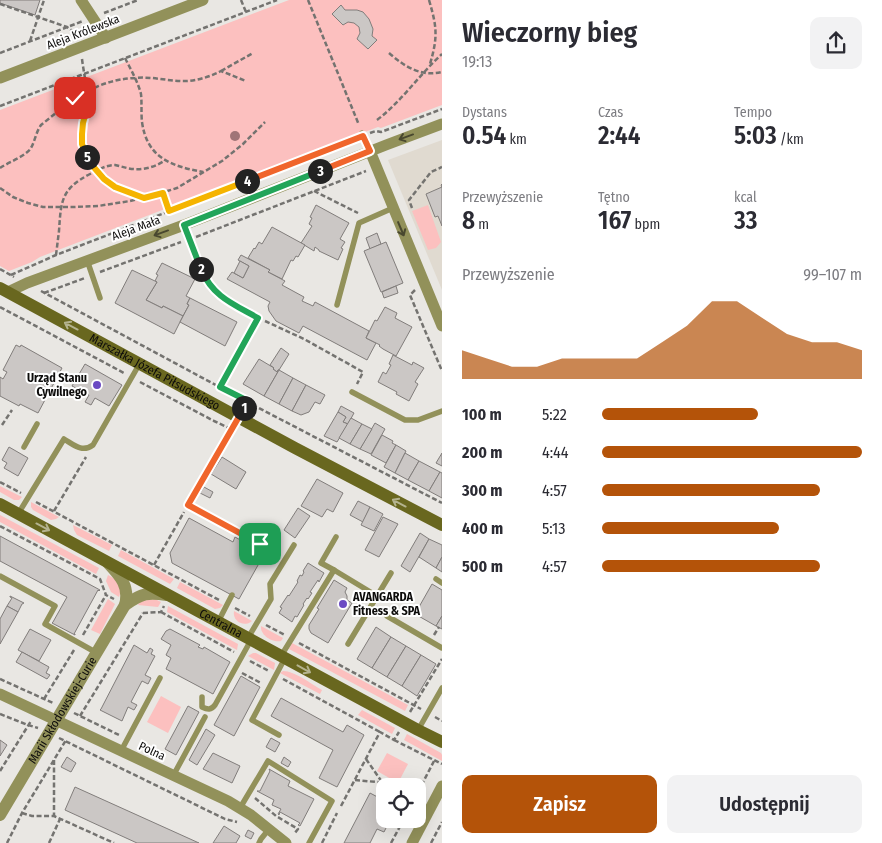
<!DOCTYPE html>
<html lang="pl">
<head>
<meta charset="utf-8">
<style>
  :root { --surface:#fff; --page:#f2f2f3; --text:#2b2b33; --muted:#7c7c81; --accent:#b45309 }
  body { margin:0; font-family:"Fira Sans Condensed",sans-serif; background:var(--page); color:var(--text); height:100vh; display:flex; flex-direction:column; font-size:19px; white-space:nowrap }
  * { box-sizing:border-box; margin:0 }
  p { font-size:16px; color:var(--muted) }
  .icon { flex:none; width:28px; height:28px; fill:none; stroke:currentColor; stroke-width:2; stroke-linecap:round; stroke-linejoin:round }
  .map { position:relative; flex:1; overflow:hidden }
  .panel { display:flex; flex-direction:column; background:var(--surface); width:440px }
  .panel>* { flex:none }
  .buttons { position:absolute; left:376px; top:778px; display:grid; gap:10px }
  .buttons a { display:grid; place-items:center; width:50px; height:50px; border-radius:10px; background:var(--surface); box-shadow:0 5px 20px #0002; font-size:25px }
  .pin { position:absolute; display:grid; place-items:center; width:42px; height:42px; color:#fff; margin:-21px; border-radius:10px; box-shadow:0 2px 8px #0006 }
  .km { position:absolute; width:25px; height:25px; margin:-12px; border-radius:50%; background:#222; color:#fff; font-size:14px; line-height:25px; text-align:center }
  .round { display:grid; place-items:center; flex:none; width:52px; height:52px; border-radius:10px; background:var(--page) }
  .summary { display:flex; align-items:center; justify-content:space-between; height:85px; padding:0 20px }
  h1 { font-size:28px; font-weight:600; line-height:38px }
  .metrics { display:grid; grid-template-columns:repeat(3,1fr); gap:8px; height:85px; padding:5px 20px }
  .metrics div { display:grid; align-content:center }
  .metrics b { font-size:25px; font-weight:600 }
  .metrics small { font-size:14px; font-weight:400 }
  .metrics p { font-size:14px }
  .chart { height:140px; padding:10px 20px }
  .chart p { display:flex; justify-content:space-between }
  .chart svg { width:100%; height:90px; margin-top:5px; fill:var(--accent); opacity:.7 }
  .cta { display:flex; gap:10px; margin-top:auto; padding:10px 20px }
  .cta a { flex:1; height:58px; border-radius:10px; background:var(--accent); color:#fff; font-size:20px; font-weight:600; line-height:58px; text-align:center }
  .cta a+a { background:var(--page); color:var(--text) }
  ul { padding:0 20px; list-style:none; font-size:16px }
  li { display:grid; grid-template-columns:80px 60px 1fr; align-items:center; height:38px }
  li i { height:12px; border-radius:6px; background:var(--accent) }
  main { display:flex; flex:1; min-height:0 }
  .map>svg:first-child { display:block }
</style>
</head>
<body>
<main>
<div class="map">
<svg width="442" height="843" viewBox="0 0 442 843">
  <rect width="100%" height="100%" fill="#e9e7e3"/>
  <path fill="#e0dad0" d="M442 140V290L388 160Z"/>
  <g fill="#fcc0bf">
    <path d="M289 0H442V105L381 128 378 127 40 257 32 262 9 271 0 266V110Z"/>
    <path d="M428 205 441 242 436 248 428 250 412 211Z"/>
    <path d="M0 486 22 497 19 500H14L0 492Z"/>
    <path d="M31 502 59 517 56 519 51 520 33 510 31 507Z"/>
    <path d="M0 515 99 568 96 574 0 522Z"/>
    <path d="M73 525 112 545 109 551 77 535 74 530Z"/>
    <path d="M121 550 174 579 170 584 118 556Z"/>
    <path d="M108 575C117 579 123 588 119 597L111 592 106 581Z"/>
    <path d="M180 582 223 605 220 608 215 609 177 588Z"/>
    <path d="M108 599 115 604 100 634 91 630Z"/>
    <path d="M155 599 161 602 158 607 138 605 141 601Z"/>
    <path d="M168 606 238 644 237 650 167 612Z"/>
    <path d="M234 611 252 621C244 628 232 621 234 611Z"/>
    <path d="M261 626 283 638 281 641C272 643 260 635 261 626Z"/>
    <path d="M292 643 408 705 405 711 289 649Z"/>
    <path d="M253 653H256L275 663 274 670 248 656Z"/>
    <path d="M283 671C295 671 311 684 322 690L320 694 280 673Z"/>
    <path d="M161 696 181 707 168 733 147 722Z"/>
    <path d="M362 710 395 728 392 734 358 715Z"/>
    <path d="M407 734 441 753 442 755V761L404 740Z"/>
    <path d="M387 753 408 764 398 783 377 771Z"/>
  </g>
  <g fill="#cbc7c5" stroke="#817d7b">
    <path d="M0 0H40L35 15 0 3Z"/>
    <path d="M341 5 345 10H357L363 12 369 19 373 29 372 36 377 40 368 49 357 39 360 33 359 27 354 23 348 22 343 25 332 14Z"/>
    <path d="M442 184V226L438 216 435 217 426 194 442 187 441 185Z"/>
    <path d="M316 205 349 223 340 239 345 242 341 248 343 249 338 260 319 251V250L315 247 314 251 301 243 312 226 309 224 312 218 310 217Z"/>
    <path d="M272 227 305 245 298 257 296 256 293 261 291 260 282 279 268 272 270 270 248 258 254 248 255 249 259 242 262 244Z"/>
    <path d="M377 233 381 244 370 249 366 238Z"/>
    <path d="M386 242 403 283 381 292 364 251Z"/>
    <path d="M241 255 270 270 268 272 285 281 282 285 304 297 302 301 313 306 315 302 369 331 366 338 376 343 367 360 303 326 299 333 276 321 269 311 268 306 270 302 227 279 232 272 243 278 249 266 238 260Z"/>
    <path d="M240 261 249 266 243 278 234 273Z"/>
    <path d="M162 263 195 279 186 296 190 298 187 304 189 305 183 316 163 306 162 308 146 300 157 282 155 281 158 275 156 274Z"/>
    <path d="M132 270 157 282 146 300 162 308 163 306 183 316 174 334 115 303Z"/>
    <path d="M396 286 398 293 384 298 382 292Z"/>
    <path d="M190 298 237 322 225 346 180 322 189 305 187 304Z"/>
    <path d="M385 307 397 313 395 318 412 327 396 356 383 349 379 346 380 345 366 338 375 320 377 321Z"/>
    <path d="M16 345 20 347 21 345 62 368 38 413 20 404 19 406 0 396V377L3 379 7 372 3 370Z"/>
    <path d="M281 348 289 354 279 370H278L277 372 273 369 274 368 270 365Z"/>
    <path d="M393 355 412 365 413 362 424 368 415 382 418 384 409 401 396 394 397 392 378 382 383 372 386 374 391 365 389 364Z"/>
    <path d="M259 359 274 368 273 369 277 372 278 370H279L264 396 243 384Z"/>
    <path d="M85 364 122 385 109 406 95 398 91 405 85 402 89 395 72 386Z"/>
    <path d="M279 370 293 378 279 404 264 396Z"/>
    <path d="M293 378 306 385 292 411 279 404Z"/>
    <path d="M306 385 325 395 320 404 315 402 309 412 301 415 292 411Z"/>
    <path d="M341 406 354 413 348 424 343 422 346 417 338 412Z"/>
    <path d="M338 412 346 417 343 422 348 424 337 442 324 436Z"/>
    <path d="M351 418 362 424 350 444 339 438Z"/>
    <path d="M375 423 385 429 371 454 360 449Z"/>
    <path d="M362 424 372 429 360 449 350 444Z"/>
    <path d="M382 435 393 441 392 443 396 445 386 463 371 455Z"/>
    <path d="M396 445 406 451 395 473 384 467Z"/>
    <path d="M9 447 28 458 18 476 4 468 7 463 2 460Z"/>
    <path d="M405 453 419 461 408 480 395 473Z"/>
    <path d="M442 453V466L436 463Z"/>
    <path d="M222 457 246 472 236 489 211 474Z"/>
    <path d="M419 461 440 472 429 491 408 480Z"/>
    <path d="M440 472 442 473V498L429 491Z"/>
    <path d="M317 479 343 493 333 512 327 509 322 517 301 506Z"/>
    <path d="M204 487 213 492 210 498 200 493Z"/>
    <path d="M358 501 370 507 363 522 350 515Z"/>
    <path d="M370 507 383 514 374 531 361 525Z"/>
    <path d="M298 508 310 516 295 538 284 530Z"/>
    <path d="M383 517 398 524 379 557 365 550Z"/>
    <path d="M189 518 233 542 235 537 248 544 245 548 262 558 239 599 172 563 170 553Z"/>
    <path d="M420 533 429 539 410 572 401 566Z"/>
    <path d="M0 536 100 590 99 591 98 590 74 634H75V635L52 623 53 622 67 597 0 561Z"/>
    <path d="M429 539 442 545V557L436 568 419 557Z"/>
    <path d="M442 557V572L436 568Z"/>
    <path d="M308 563 324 573 319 582 318 580 310 592 312 593 308 599 307 598 303 604 304 605 297 617 295 616 292 622 279 613 282 608 280 607 288 595 289 596 298 582 297 581 300 575 302 576 304 572 303 571Z"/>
    <path d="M334 580 347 588 345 592 347 596V600L352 603 328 643 311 633 309 629V625L319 609 317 608Z"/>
    <path d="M432 584 442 590V616L436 626 415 614Z"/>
    <path d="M10 596 24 603 22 604 18 612 7 606 12 598 10 597Z"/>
    <path d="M7 606 18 612 0 644V619Z"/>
    <path d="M442 616V629L436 626Z"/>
    <path d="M376 627 391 637 372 668 357 659Z"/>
    <path d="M30 629 51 640 39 661 18 650Z"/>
    <path d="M170 629 200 645 198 647 203 649 204 647 230 662 213 694 166 669 171 658 166 655 171 645 161 639 166 631Z"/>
    <path d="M391 637 406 646 387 677 372 668Z"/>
    <path d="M134 645 147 653 150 648 153 650 151 654 155 656 145 675 151 678 148 684 142 681 131 702 137 705 134 710 128 707 122 721 100 710 101 709Z"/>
    <path d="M406 646 421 655 402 686 387 677Z"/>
    <path d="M22 652 49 667 46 673 50 675 47 679 16 662Z"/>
    <path d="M421 655 436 664 417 696 402 686Z"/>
    <path d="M241 676 260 687 234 736 214 725Z"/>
    <path d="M281 698 343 732 347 725 364 735 337 787 319 778 333 750 271 716Z"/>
    <path d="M188 706 199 712 176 755 165 749Z"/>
    <path d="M206 729 215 735 197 765 189 760Z"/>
    <path d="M271 738 280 743 275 752 266 747Z"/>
    <path d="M0 740 7 745 0 756Z"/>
    <path d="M213 753 240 766 232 783 203 769Z"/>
    <path d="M67 757 76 763 71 772 61 767Z"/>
    <path d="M284 757 291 762 288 767 281 763Z"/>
    <path d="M269 769 290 781 288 786 314 799 300 826 298 825 300 823 280 812 279 815 278 814 281 809 272 805 274 800 257 791H260L270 771Z"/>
    <path d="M75 787 199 843H137L65 810Z"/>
    <path d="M370 793 385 801V814L381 823 387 826 384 832 377 829 370 843H344Z"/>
    <path d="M224 826 240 836 236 843H213Z"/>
    <path d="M248 830 254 833 251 839 245 836Z"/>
  </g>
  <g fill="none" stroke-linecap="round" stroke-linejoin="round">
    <g stroke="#747370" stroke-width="2.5" stroke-dasharray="5 2.5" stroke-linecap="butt">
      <path d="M241 0 246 12"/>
      <path d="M308 0 359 125"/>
      <path d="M429 0C437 27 438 37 430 64"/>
      <path d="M0 4 67 27 79 36"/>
      <path d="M104 13 138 0"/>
      <path d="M30 41 44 0"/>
      <path d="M0 53 83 21"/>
      <path d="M389 53C405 67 421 77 442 72"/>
      <path d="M125 58C131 70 138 82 141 94 142 104 141 113 142 122 147 158 171 166 203 172"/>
      <path d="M82 59C84 75 88 90 87 106 87 115 82 123 82 133 81 154 96 177 115 187 124 191 134 194 144 198"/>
      <path d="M221 71 253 53"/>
      <path d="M0 106 277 0"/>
      <path d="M377 120C402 101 419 75 442 54"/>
      <path d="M370 133 376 131 381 132 442 109"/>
      <path d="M0 168C9 162 26 156 31 148 35 141 36 132 41 125 71 101 94 80 135 78 153 76 171 82 188 81 200 80 211 76 221 71L246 81"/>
      <path d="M0 188 13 197 28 203 43 207H74L98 206 130 201 151 196 177 188 222 161 243 144 265 122"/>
      <path d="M314 191 358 213"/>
      <path d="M163 193 169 210"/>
      <path d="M412 208 409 200 431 172 442 167"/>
      <path d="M196 237 366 171"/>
      <path d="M56 255C57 247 58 239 59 231 61 201 61 189 90 174 98 170 106 165 115 165 119 166 123 167 127 168 140 171 153 168 164 161"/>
      <path d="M0 269 14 277"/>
      <path d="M100 272 181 242"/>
      <path d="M11 275 56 255 356 139"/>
      <path d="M415 290 410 295 442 371"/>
      <path d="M41 291 251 404 442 503"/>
      <path d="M44 293 85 278"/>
      <path d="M0 307 124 373"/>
      <path d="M265 321 304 339 363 372 357 384"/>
      <path d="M140 382 214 421 231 429"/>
      <path d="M220 387 255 325"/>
      <path d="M2 425 12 410"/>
      <path d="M0 482 21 493"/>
      <path d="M192 499 232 428"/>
      <path d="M36 502 219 600"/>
      <path d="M54 511 86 457"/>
      <path d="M0 526 100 579 106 595 114 599"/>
      <path d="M154 565 184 512"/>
      <path d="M235 608 250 616"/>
      <path d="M161 612 234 652"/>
      <path d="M143 613 161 612 164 606"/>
      <path d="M266 625 285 635"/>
      <path d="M83 635 106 595"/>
      <path d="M434 635 439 627"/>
      <path d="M299 643 421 709"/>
      <path d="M250 661 269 671"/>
      <path d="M242 673 261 683"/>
      <path d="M0 679 53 703"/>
      <path d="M283 679 380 732"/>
      <path d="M44 699 74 650"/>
      <path d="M410 712 442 659"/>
      <path d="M74 713 121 736"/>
      <path d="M0 714 28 725 38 728"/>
      <path d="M80 716 143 613"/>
      <path d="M435 717 442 721"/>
      <path d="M59 738 225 819 237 822"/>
      <path d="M394 740 442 764"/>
      <path d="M366 759 382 782"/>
      <path d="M54 760V816"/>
      <path d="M0 771 31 721"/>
      <path d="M355 780 420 786"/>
      <path d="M418 792 434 761"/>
      <path d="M255 798 276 816 298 829 294 834"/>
      <path d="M341 806 380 732 394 740 399 732"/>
      <path d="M22 813 32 816H54L114 843"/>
      <path d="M7 843 22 813 66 740"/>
      <path d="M49 843 60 819"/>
      <path d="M322 843 337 813"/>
      <path d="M391 843 404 819"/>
      <path d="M431 843 442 822"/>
    </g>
    <g stroke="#92915a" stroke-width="5.5">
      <path d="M362 133 370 151"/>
      <path d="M184 225C193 248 201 282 221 297 232 306 246 311 258 318"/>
      <path d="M87 260 100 298"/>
      <path d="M337 305 359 223 393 208"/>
      <path d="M352 392 405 420H418L442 411"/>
      <path d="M24 447 37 424"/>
      <path d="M188 505 260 544 255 554"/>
      <path d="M18 514 64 439C74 445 82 453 93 445L140 363"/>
      <path d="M334 570 321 563 336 537"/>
      <path d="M0 576 55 606 45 624 97 653"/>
      <path d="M436 579 442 583"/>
      <path d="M387 616 442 648"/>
      <path d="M218 622 232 595"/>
      <path d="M248 638 271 599 270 584 294 545"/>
      <path d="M348 644 391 573"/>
      <path d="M281 656 334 570 377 596"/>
      <path d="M202 697V707C208 710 211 710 215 705L251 640"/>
      <path d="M418 730 442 688"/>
      <path d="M279 735 252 720 285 658"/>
      <path d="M121 751 160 678"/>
      <path d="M173 776 205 717"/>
      <path d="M240 808 268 761 332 801 309 843"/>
      <path d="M259 843 261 839 269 829"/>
    </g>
    <g stroke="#92915a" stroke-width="11">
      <path d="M81 0 106 38"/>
      <path d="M0 78 203 0"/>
      <path d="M370 151 442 326"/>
      <path d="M8 292 27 283 184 225 386 145 442 124"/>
      <path d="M0 694 228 801 251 815 286 843"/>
      <path d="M412 843 442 786"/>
    </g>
    <g stroke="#92915a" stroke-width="12">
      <path d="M125 605C142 593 148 592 167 595"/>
      <path id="s1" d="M0 815 125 605C130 586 120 576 108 563"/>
    </g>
    <g stroke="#69671f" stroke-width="12">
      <path id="s2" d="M0 288 295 448 442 525"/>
      <path id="s3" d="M0 504 418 730 442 742"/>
    </g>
  </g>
  <circle fill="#a07477" cx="235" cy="136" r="5"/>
  <defs><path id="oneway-shaft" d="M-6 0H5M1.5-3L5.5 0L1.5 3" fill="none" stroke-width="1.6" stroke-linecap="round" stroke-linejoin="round" transform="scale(1.25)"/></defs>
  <g stroke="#49482f">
    <use href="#oneway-shaft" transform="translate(406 137) rotate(160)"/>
    <use href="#oneway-shaft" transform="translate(401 229) rotate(67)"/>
    <use href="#oneway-shaft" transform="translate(161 233) rotate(160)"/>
  </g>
  <g stroke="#b4b38f">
    <use href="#oneway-shaft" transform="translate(71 326) rotate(-152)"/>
    <use href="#oneway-shaft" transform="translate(399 503) rotate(-152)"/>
    <use href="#oneway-shaft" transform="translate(43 527) rotate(28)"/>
    <use href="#oneway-shaft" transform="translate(304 669) rotate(29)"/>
  </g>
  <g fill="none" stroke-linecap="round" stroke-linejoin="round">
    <defs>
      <path id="split-1" d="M244 408 188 505 260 544"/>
      <path id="split-2" d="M201 269C213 297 233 304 258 318L220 387 248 401 244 408"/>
      <path id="split-3" d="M201 269 184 225 320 171"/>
      <path id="split-4" d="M247 181 363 136 370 151 320 171"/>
      <path id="split-5" d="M87 157 91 164 104 179 115 187 144 198 163 193 169 211 247 181"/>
      <path id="split-6" d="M75 98 87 91V108L83 123 82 134V144L87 157"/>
    </defs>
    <use href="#split-1" stroke="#fff" stroke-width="10"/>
    <use href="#split-2" stroke="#fff" stroke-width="10"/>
    <use href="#split-3" stroke="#fff" stroke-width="10"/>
    <use href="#split-4" stroke="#fff" stroke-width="10"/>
    <use href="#split-5" stroke="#fff" stroke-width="10"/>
    <use href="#split-6" stroke="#fff" stroke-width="10"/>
    <use href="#split-1" stroke="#f0652b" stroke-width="6"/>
    <use href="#split-2" stroke="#22a559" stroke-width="6"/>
    <use href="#split-3" stroke="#22a559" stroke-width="6"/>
    <use href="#split-4" stroke="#f0652b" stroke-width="6"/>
    <use href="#split-5" stroke="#f5b400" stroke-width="6"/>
    <use href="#split-6" stroke="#f5b400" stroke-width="6"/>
  </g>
  <g fill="#6b4ac3" stroke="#fff" stroke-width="2">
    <circle cx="97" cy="385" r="5"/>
    <circle cx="343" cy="604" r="5"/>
  </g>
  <g text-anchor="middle" stroke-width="4" stroke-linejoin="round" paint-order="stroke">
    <g font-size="12" fill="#0d0c0b" stroke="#fff">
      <text transform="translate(83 32) rotate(-21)" y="4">Aleja Królewska</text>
      <text transform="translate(136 228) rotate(-20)" y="4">Aleja Mała</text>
      <text dy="4" stroke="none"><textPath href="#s2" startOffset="176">Marszałka Józefa Piłsudskiego</textPath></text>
      <text dy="4" stroke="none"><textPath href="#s3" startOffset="251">Centralna</textPath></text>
      <text dy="4" stroke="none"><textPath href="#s1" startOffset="122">Marii Skłodowskiej-Curie</textPath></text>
      <text transform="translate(152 751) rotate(25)" y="4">Polna</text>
    </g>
    <g font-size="12" font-weight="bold" fill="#0d0c0b" stroke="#fff" text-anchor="end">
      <text x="87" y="382">Urząd Stanu<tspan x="87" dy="14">Cywilnego</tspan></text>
      <text x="353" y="601" text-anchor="start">AVANGARDA<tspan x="353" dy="14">Fitness &amp; SPA</tspan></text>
    </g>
  </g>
</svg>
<div class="buttons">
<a><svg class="icon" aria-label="locate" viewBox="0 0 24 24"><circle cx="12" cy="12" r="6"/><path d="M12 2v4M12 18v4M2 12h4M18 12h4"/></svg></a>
</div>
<div class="pin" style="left:260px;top:544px;background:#1e9e55"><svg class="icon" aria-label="arrive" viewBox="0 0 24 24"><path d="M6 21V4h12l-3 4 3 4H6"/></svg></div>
<div class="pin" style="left:75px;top:98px;background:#d93025"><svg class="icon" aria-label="check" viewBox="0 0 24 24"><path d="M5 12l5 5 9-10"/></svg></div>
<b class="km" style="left:244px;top:408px">1</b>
<b class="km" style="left:201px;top:269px">2</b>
<b class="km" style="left:320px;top:171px">3</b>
<b class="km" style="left:247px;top:181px">4</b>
<b class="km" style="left:87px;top:157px">5</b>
</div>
<section class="panel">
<div class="summary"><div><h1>Wieczorny bieg</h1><p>19:13</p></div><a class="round"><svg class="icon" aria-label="share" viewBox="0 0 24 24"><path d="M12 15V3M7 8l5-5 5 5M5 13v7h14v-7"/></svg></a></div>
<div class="metrics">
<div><p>Dystans</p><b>0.54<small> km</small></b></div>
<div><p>Czas</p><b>2:44</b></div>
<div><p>Tempo</p><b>5:03<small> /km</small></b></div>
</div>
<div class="metrics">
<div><p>Przewyższenie</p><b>8<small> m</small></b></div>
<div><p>Tętno</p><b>167<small> bpm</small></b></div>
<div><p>kcal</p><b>33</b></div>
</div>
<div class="chart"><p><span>Przewyższenie</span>99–107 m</p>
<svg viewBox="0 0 160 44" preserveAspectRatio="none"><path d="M0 44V30L10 34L20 38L30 38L40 34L50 34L60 34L70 34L80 26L90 18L100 6L110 6L120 14L130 22L140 26L150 26L160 30V44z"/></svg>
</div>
<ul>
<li><b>100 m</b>5:22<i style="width:60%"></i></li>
<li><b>200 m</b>4:44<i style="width:100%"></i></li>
<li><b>300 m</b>4:57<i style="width:84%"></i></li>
<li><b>400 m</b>5:13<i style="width:68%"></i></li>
<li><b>500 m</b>4:57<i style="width:84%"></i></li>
</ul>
<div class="cta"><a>Zapisz</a><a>Udostępnij</a></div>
</section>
</main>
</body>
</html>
